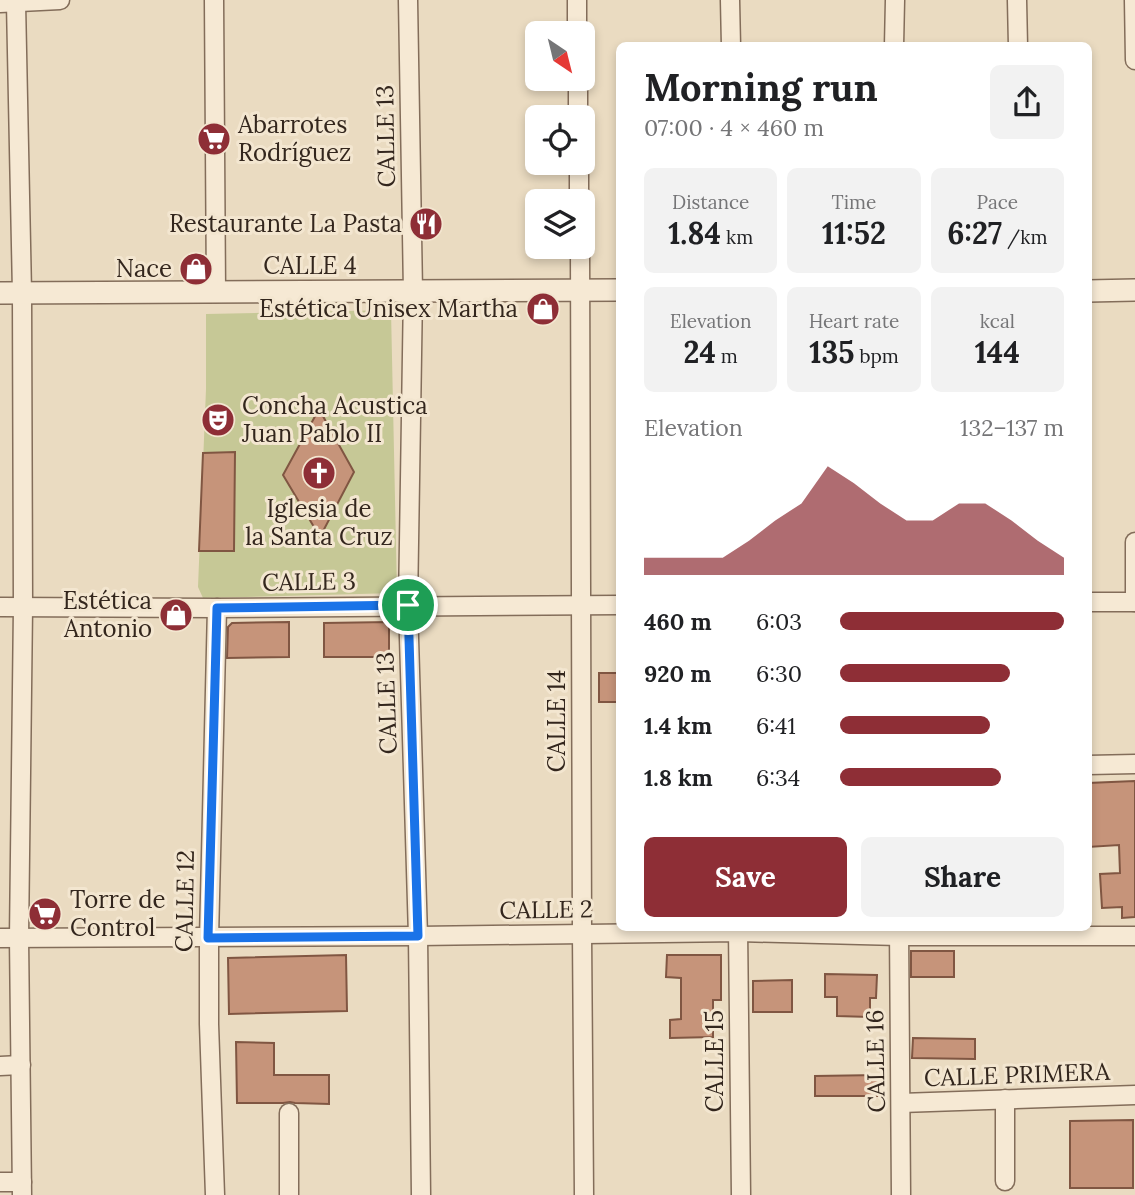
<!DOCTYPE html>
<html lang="en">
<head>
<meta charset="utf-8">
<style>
  :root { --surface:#fff; --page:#f2f2f2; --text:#202124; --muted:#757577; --accent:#8e2e36 }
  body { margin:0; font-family:Lora,serif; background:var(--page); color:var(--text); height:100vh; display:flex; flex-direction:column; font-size:26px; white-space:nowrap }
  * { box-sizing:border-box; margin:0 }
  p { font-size:23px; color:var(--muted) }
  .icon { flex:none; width:38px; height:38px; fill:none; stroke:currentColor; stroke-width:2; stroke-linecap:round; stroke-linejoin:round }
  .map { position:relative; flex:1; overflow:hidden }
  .details { position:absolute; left:616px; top:42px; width:476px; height:889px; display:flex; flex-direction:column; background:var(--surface); border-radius:10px; box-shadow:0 4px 10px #0003 }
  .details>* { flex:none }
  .needle { width:46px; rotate:145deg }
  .buttons { position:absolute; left:525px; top:21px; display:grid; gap:14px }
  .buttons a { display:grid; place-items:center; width:70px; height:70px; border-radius:10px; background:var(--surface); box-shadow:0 4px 10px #0003; font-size:35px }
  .pin { position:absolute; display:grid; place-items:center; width:60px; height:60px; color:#fff; margin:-30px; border:4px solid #fff; border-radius:50%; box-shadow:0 2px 7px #0007 }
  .round { display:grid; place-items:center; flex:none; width:74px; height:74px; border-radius:10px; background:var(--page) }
  .summary { display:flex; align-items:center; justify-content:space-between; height:119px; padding:0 28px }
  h1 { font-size:38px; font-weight:700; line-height:52px }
  .metrics { display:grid; grid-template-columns:repeat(3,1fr); gap:10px; height:119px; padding:7px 28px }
  .metrics div { display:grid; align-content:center; border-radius:10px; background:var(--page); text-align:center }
  .metrics b { font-size:30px; font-weight:700 }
  .metrics small { font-size:19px; font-weight:400 }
  .metrics p { font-size:19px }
  .chart { height:196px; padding:14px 28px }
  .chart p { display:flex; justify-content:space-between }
  .chart svg { width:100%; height:126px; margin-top:7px; fill:var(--accent); opacity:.7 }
  .button { display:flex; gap:14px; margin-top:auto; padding:14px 28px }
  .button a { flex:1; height:80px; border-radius:10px; background:var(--accent); color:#fff; font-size:28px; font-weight:700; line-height:80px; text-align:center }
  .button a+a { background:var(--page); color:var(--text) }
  ul { padding:0 28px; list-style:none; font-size:23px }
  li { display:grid; grid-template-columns:112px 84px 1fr; align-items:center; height:52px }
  li i { height:18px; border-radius:9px; background:var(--accent) }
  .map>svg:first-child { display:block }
</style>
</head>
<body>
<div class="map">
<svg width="1135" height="1195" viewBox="0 0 1135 1195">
  <rect width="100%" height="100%" fill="#eadbc1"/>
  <path fill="#c6c896" d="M391 310 397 593 203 598 198 587 206 389V314Z"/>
  <g fill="#c6947a" stroke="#805642" stroke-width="2">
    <path d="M319 409 354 472 320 537 283 475Z"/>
    <path d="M235 452 234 551H199L203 453Z"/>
    <path d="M289 622V657L227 658 228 627 232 623Z"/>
    <path d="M389 622V657H324V623Z"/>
    <rect x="599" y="673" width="21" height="29"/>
    <path d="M1135 781V917L1122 918V907L1102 908 1100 874 1120 873 1119 845 1088 847V783Z"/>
    <rect x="911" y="951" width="43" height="26"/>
    <path d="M346 955 347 1011 229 1014 228 958Z"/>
    <path d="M667 955H721V1000H713V1037L670 1038V1020L681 1019V978L666 977Z"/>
    <path d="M825 974 877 975 876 998H870V1017L837 1016V997H825Z"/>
    <path d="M792 980V1012H753V981Z"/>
    <path d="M913 1038 975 1039V1059L912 1058Z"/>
    <path d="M236 1042 274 1043V1075H329V1104L295 1103 290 1102 283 1103H237Z"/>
    <path d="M879 1075V1096H815V1076Z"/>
    <path d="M1133 1120V1188H1070V1121Z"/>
  </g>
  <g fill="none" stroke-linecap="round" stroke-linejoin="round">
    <defs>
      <g id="minor">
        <path d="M214 0 216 293"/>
        <path d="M408 0 413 292 408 605 418 936 421 1195"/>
        <path d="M577 0V33"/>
        <path d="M730 0 731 46"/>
        <path d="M1017 0 1018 46"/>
        <path d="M1134 0 1135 60"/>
        <path d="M0 3 60 0"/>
        <path d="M16 3 22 293 23 607 19 938 22 1195"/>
        <path d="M894 46 895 0"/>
        <path d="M578 79V117"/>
        <path d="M579 163V201"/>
        <path d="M580 247 582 933 584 1195"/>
        <path d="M1088 602H1135"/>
        <path d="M1135 602V542"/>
        <path d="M0 607 217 608 620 605"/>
        <path d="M1088 765 1135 764"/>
        <path d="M738 928 741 1195"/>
        <path d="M899 928 901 1195"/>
        <path d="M0 938 418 936 739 932 899 936H1135"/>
        <path d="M0 1066 21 1065"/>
        <path d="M1005 1099V1181"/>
        <path d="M901 1103 1135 1095"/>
        <path d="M289 1113V1195"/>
        <path d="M0 1182H22"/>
        <path d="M215 1195 209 1024V938L217 608"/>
      </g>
      <g id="tertiary">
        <path d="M1088 291 1135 290"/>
        <path d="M0 293 620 290"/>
      </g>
    </defs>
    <use href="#minor" stroke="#836d5a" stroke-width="21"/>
    <use href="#tertiary" stroke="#836d5a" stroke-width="24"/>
    <use href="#minor" stroke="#f6e9d4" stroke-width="18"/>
    <use href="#tertiary" stroke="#f6e9d4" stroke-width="21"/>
  </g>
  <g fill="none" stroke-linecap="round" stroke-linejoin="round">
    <defs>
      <path id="route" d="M408 605 418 936 208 938 217 608Z"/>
    </defs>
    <use href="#route" stroke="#fff" stroke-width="14"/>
    <use href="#route" stroke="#1a73e8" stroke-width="9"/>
  </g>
  <defs>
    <symbol id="supermarket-disc" viewBox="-11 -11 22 22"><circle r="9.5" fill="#8e2e36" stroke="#f3e6d0"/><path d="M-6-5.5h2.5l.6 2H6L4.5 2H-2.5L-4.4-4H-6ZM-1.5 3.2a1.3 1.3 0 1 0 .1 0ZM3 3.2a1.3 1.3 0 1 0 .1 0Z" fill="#fff"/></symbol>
    <symbol id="restaurant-disc" viewBox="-11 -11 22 22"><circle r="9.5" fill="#8e2e36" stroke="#f3e6d0"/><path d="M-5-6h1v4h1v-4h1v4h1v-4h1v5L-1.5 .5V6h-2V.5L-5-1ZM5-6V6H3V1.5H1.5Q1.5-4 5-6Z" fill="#fff"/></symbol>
    <symbol id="shop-disc" viewBox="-11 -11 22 22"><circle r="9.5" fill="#8e2e36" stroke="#f3e6d0"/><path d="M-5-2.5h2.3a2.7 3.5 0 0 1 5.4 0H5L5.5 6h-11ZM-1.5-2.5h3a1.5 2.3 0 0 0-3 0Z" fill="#fff"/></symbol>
    <symbol id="theatre-disc" viewBox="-11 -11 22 22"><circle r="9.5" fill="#8e2e36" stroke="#f3e6d0"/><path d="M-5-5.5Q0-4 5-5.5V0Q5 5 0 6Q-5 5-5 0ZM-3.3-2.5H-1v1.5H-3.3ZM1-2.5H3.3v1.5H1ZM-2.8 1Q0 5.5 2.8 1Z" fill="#fff"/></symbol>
    <symbol id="church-disc" viewBox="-11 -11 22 22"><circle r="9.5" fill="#8e2e36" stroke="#f3e6d0"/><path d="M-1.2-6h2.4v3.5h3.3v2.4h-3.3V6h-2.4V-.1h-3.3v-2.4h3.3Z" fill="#fff"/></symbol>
  </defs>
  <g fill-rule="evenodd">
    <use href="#supermarket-disc" x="195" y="120" width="38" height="38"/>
    <use href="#restaurant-disc" x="407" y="205" width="38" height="38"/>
    <use href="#shop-disc" x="177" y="250" width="38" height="38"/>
    <use href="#shop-disc" x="524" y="290" width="38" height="38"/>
    <use href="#theatre-disc" x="199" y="401" width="38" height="38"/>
    <use href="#church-disc" x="300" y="454" width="38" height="38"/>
    <use href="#shop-disc" x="157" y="596" width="38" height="38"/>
    <use href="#supermarket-disc" x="26" y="895" width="38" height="38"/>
  </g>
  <g text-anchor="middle" stroke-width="6" stroke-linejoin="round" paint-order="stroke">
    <g font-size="24" fill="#33261d" stroke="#f3e6d0" text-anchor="end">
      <text x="238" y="133" text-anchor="start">Abarrotes<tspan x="238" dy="28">Rodríguez</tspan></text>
      <text x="402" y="232">Restaurante La Pasta</text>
      <text x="172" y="277">Nace</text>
      <text x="518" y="317">Estética Unisex Martha</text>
      <text x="242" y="414" text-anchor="start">Concha Acustica<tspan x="242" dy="28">Juan Pablo II</tspan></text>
      <text x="319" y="517" text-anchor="middle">Iglesia de<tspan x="319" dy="28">la Santa Cruz</tspan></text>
      <text x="152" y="609">Estética<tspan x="152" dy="28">Antonio</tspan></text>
      <text x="70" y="908" text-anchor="start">Torre de<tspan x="70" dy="28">Control</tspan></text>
    </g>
    <g font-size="24" fill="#33261d" stroke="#f3e6d0">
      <text transform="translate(386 136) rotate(-91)" y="8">CALLE 13</text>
      <text x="310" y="274">CALLE 4</text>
      <text transform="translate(309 582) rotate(-1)" y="8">CALLE 3</text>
      <text transform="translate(387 703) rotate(-92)" y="8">CALLE 13</text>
      <text transform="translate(557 721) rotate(-90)" y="8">CALLE 14</text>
      <text transform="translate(185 901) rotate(-89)" y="8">CALLE 12</text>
      <text transform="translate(546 910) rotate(-1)" y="8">CALLE 2</text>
      <text transform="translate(715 1061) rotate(-90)" y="8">CALLE 15</text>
      <text transform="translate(876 1061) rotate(-91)" y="8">CALLE 16</text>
      <text transform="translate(1017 1075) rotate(-2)" y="8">CALLE PRIMERA</text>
    </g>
  </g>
</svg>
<div class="buttons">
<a><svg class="needle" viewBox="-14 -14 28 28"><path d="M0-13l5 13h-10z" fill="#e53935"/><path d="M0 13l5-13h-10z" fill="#757577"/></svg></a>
<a><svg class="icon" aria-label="locate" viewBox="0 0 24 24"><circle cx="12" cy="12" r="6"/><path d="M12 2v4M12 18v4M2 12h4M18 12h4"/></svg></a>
<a><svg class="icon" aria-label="layers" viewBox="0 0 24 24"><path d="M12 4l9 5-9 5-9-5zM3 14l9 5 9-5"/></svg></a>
</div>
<div class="pin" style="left:408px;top:605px;background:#1e9e55"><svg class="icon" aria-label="arrive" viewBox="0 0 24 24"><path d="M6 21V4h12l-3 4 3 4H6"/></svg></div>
<section class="details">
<div class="summary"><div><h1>Morning run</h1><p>07:00 · 4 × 460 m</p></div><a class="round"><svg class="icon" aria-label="share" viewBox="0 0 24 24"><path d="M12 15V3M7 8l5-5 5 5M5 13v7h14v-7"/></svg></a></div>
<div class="metrics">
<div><p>Distance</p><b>1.84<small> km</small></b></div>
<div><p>Time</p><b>11:52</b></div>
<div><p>Pace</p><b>6:27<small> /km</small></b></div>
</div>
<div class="metrics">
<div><p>Elevation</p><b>24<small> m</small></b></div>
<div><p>Heart rate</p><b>135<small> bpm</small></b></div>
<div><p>kcal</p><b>144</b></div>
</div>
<div class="chart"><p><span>Elevation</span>132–137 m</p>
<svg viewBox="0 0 160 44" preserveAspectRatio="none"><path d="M0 44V38L10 38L20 38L30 38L40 32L50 25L60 19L70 6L80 12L90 19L100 25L110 25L120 19L130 19L140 25L150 32L160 38V44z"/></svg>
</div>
<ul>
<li><b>460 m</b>6:03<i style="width:100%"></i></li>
<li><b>920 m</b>6:30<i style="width:76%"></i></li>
<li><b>1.4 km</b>6:41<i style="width:67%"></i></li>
<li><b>1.8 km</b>6:34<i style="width:72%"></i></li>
</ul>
<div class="button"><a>Save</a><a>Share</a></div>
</section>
</div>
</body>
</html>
